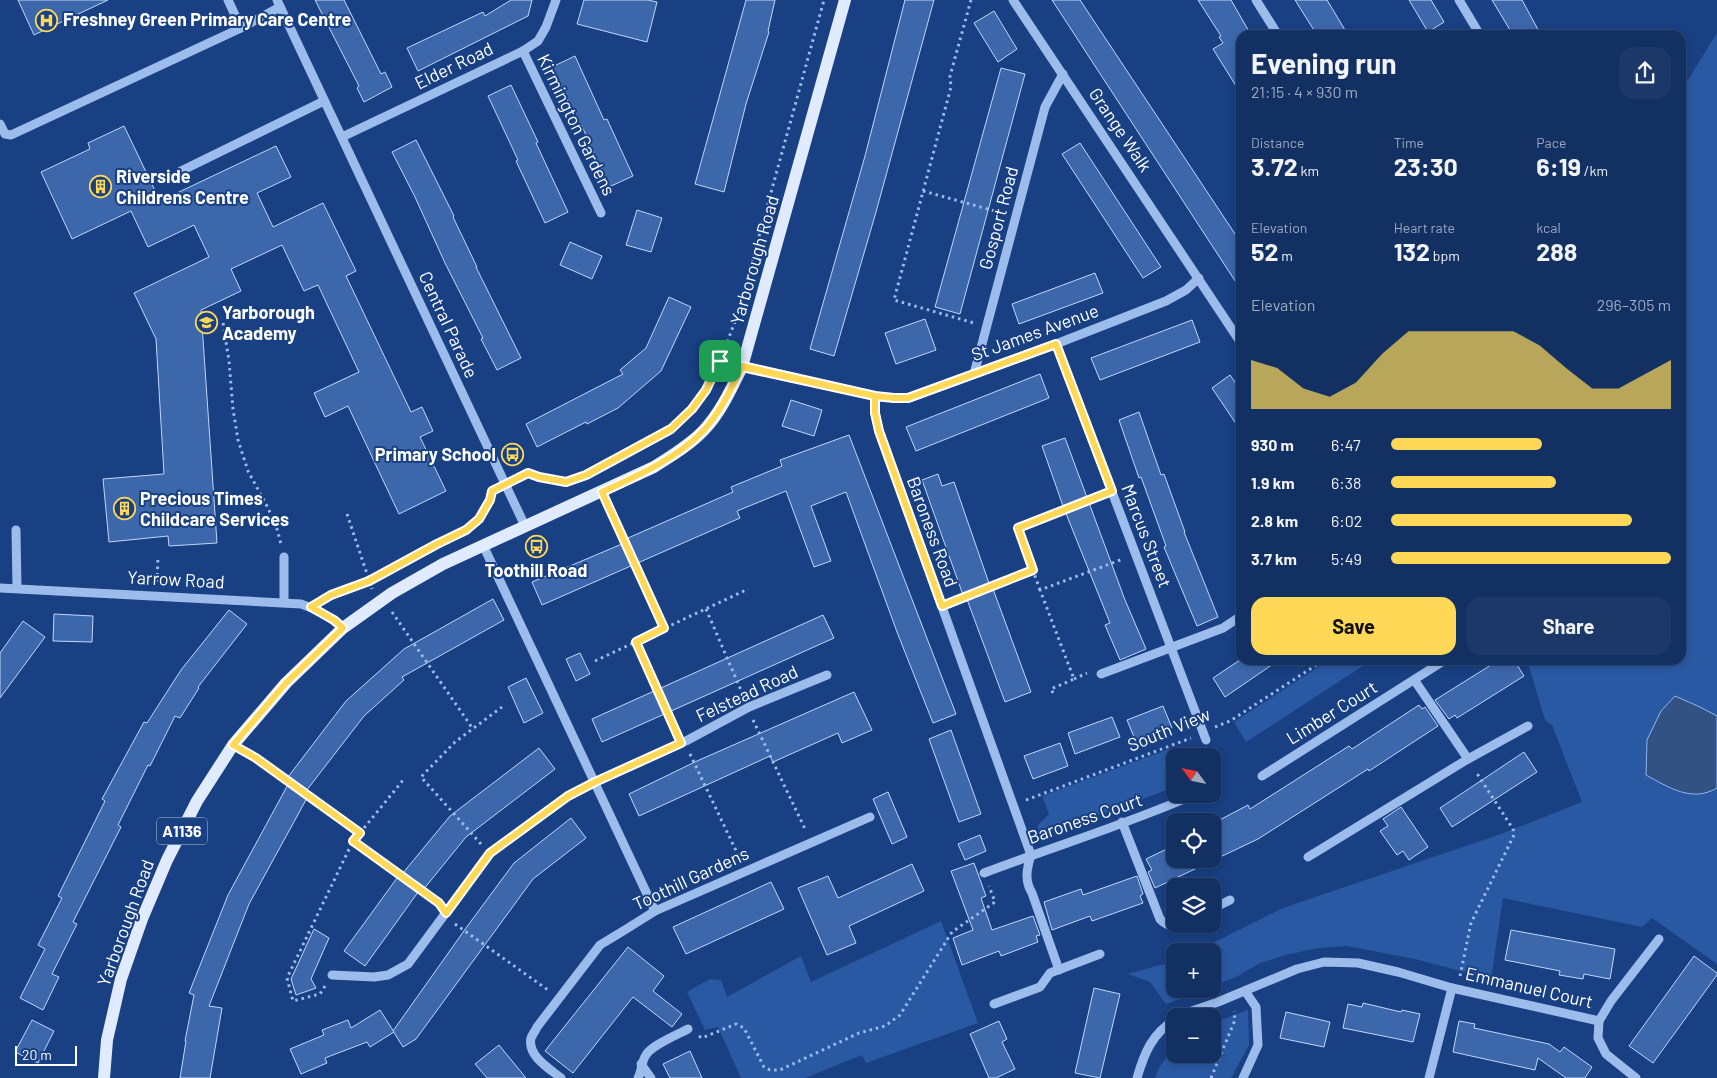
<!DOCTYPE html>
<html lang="en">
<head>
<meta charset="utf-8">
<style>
  :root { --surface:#123062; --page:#1b3868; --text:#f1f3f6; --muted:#9ca9be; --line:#314b77; --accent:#ffd857 }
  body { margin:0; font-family:Barlow,sans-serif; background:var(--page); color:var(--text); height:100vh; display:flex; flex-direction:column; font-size:19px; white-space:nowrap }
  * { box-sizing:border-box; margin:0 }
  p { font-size:16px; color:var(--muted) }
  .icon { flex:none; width:28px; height:28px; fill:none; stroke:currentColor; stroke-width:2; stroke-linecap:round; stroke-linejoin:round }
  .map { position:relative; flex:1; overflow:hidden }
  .details { position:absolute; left:1236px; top:30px; width:450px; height:635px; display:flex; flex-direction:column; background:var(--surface); border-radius:15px; box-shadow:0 2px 8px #0003,0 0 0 1px var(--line) }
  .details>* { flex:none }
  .needle { width:32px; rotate:303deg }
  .fabs { position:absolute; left:1166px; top:748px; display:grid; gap:10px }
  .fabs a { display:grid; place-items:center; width:55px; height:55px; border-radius:10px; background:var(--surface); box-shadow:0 2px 8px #0003,0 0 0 1px var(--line); font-size:25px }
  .scale { position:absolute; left:15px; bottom:12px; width:62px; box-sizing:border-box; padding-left:5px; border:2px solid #fff; border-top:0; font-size:14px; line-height:18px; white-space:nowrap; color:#fff; -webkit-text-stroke:4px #184083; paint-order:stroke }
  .pin { position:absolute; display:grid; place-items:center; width:42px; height:42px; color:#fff; margin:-21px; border-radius:10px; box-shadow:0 2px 8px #0006 }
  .round { display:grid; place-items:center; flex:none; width:52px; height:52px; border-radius:15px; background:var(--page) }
  .overview { display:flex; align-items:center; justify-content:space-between; height:85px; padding:0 15px }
  h1 { font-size:28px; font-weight:700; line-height:38px }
  .metrics { display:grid; grid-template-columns:repeat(3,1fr); gap:8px; height:85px; padding:5px 15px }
  .metrics div { display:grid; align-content:center }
  .metrics b { font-size:25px; font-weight:700 }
  .metrics small { font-size:14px; font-weight:400 }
  .metrics p { font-size:14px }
  .chart { height:140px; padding:10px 15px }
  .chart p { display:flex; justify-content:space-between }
  .chart svg { width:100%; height:90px; margin-top:5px; fill:var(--accent); opacity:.7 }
  .primary-button { display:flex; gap:10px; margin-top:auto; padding:10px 15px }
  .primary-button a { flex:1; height:58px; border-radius:15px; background:var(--accent); color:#111; font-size:20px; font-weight:700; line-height:58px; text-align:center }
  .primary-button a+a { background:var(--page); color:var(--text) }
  ul { padding:0 15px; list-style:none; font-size:16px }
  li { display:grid; grid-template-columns:80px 60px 1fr; align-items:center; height:38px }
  li i { height:12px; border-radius:6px; background:var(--accent) }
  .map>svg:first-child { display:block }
</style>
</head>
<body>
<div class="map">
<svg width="1717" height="1078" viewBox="0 0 1717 1078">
  <rect width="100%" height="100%" fill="#184083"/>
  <g fill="#2a59a3">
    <path d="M1717 33V964L1652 918 1642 927 1503 898 1491 979 1415 959 1347 946 1318 948 1286 955 1260 963 1238 976 1213 986 1212 951H1197L1283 908 1501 834 1582 802 1552 725 1545 720 1527 660H1681V91Z"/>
    <path d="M1329 660H1372L1246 742 1234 722Z"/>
    <path d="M1172 748 1176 756 1175 787 1041 836 1038 830V825L1049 814 1042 796Z"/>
    <path d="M941 921 978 1023 866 1063 862 1055 805 1078H741L718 1027 705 1030 687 992 710 979 721 980 727 997 801 956 811 982Z"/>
    <path d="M1175 961V989H1205L1166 1004 1150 982 1128 974Z"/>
    <path d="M1248 1010 1249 1045 1231 1078H1155L1160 1066 1175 1046V1054H1212L1213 1023Z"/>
  </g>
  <path fill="#335284" stroke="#8eb6ef" d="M1675 696 1700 707 1717 716V788C1692 803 1668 787 1646 775L1647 740 1661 711Z"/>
  <g fill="#3c67ab" stroke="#c1d7f9">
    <path d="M18 0H108L34 35Z"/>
    <path d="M315 0H344L381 74 385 72 392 87 364 102 357 88 359 86Z"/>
    <path d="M511 0H532L528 16 418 71 407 48 483 12 485 16Z"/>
    <path d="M584 0H648L657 2 647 42 577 24Z"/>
    <path d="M746 0H775L768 31 769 32 746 104 724 192 695 184Z"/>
    <path d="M905 0H934L876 212 834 356 810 349 865 156Z"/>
    <path d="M1052 0H1080L1241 243V290Z"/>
    <path d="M1198 0H1231L1251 35H1241V94L1213 49 1223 43 1219 37 1221 36Z"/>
    <path d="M1295 0H1327L1348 35H1317Z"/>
    <path d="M1409 0H1431L1444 22 1428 32Z"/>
    <path d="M1492 0H1522L1541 35H1513Z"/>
    <path d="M994 11 1017 49 998 62 974 23Z"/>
    <path d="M575 56 604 120 607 119 633 176 609 187 581 124 579 125 552 67Z"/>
    <path d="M1001 68 1025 74 960 314 935 307Z"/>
    <path d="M511 85 538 142 536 143 568 212 545 223 516 161 518 160 488 96Z"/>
    <path d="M124 126 160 201 276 146 291 177 257 193 273 227 323 203 356 271 346 276 411 412 422 407 433 431 420 437 446 491 399 514 348 406 325 417 314 393 359 372 318 285 304 291 282 245 231 269 241 291 201 310 217 543 169 546 168 536 109 542 103 479 164 474 156 339 134 293 209 257 194 225 148 247 131 211 72 239 41 172 90 149 88 143Z"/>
    <path d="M416 140 454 216 453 217 477 267H476L521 358 497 370 481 339 483 338 445 263 415 197 392 152Z"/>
    <path d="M1080 143 1161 267 1143 278 1062 154Z"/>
    <path d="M637 210 662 218 651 252 626 245Z"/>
    <path d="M570 242 602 256 592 279 560 265Z"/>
    <path d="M1095 273 1103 293 1019 324 1012 304Z"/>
    <path d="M669 297 691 307 661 371 618 408 587 424 586 422 537 447 526 424 623 374 620 370 646 348Z"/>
    <path d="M925 319 936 350 896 364 885 333Z"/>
    <path d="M1192 320 1200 342 1100 380 1091 358Z"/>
    <path d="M1040 374 1049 398 916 451 906 427Z"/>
    <path d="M1230 375 1241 391V431L1212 388Z"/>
    <path d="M791 400 822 410 814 436 782 426Z"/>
    <path d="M1139 412 1161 475 1164 474 1185 532H1184L1218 617 1197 626 1164 547 1166 546 1141 477 1139 478 1119 420Z"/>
    <path d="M849 435 956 714 933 723 897 632 846 492 811 506 831 561 814 567 786 491 737 511 740 518 542 605 532 582 629 541 628 538 733 492 731 487 782 466 780 460Z"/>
    <path d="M1065 438 1125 600 1146 649 1120 660 1105 625 1110 623 1063 506 1042 446Z"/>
    <path d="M938 474 942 486 954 482 991 589H993L1031 692 1005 702 965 594 963 595 922 480Z"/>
    <path d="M493 599 504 620 402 677 404 680 364 716 303 795 307 798 249 904 209 1006 222 1008 210 1078H180L186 1041H185L194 995 189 993 228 895 291 779 288 777 346 701 404 649Z"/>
    <path d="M229 610 247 624 198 687 199 688 180 718 175 716 150 766 148 765 118 825 121 827 73 922 77 924 52 974 59 977 43 1010 20 998 45 949 38 945 62 898 58 896 105 801 102 799 144 722 147 723 181 670Z"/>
    <path d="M54 614 93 616 92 642 53 641Z"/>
    <path d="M823 615 834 638 602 742 592 719Z"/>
    <path d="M23 621 45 637 0 698V653Z"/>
    <path d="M580 653 590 674 576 681 566 659Z"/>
    <path d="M1240 660H1279L1225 697 1213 678Z"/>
    <path d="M1499 660H1514L1524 676 1457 718 1455 715 1449 719 1435 700Z"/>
    <path d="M526 678 543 713 524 723 508 687Z"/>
    <path d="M854 692 872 730 842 743 838 733 773 762 770 756 639 816 629 794 697 761Z"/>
    <path d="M1419 705 1422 709 1425 707 1438 726 1369 771 1368 769 1258 839 1155 888 1148 872 1152 870 1146 859 1175 845V859H1212V824L1248 805 1250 809 1349 746 1352 749Z"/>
    <path d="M1163 706 1172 728 1136 742 1127 720Z"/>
    <path d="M1112 717 1120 737 1075 754 1068 733Z"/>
    <path d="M951 730 981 814 959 822 929 739Z"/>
    <path d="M1060 743 1068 766 1033 779 1024 756Z"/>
    <path d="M539 748 555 769 466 837 423 890 421 888 365 966 344 951 397 878 398 879 450 816Z"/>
    <path d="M1524 752 1537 772 1452 827 1440 808Z"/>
    <path d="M888 792 907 837 892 844 873 799Z"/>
    <path d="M1401 807 1428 847 1409 860 1403 851 1397 855 1380 831 1388 826 1383 819Z"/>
    <path d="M571 818 586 838 533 879 416 1039 403 1047 393 1031 466 928 514 863Z"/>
    <path d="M980 835 986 851 965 860 958 844Z"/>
    <path d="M974 863 986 896 981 898 992 930 1033 916 1040 935 1036 936 1038 942 1001 956 999 951 962 965 953 938 973 930 951 871Z"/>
    <path d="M912 864 924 891 849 926 856 943 827 955 798 888 828 876 838 898Z"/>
    <path d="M1137 876 1143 894 1140 896 1143 903 1092 921 1090 916 1052 930 1044 902 1081 889 1083 895Z"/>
    <path d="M771 882 784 909 686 954 673 927Z"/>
    <path d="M314 929 329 938 311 979 316 988 296 995 291 979Z"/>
    <path d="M1511 930 1615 949 1610 979 1584 974 1583 979 1559 975 1560 971 1505 960Z"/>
    <path d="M628 947 664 976 653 991 682 1014 672 1027 633 997 573 1073 545 1051Z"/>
    <path d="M1694 956 1717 973V975L1653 1063 1629 1046Z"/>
    <path d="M1094 988 1120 994 1100 1078 1075 1073Z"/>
    <path d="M1363 1003 1401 1012 1402 1010 1420 1014 1413 1042 1343 1028 1348 1004 1362 1007Z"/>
    <path d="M380 1010 394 1032 370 1047 367 1042 325 1058 327 1063 301 1074 290 1049 324 1035 322 1030 348 1020 351 1028Z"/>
    <path d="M1286 1012 1330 1022 1324 1047 1280 1038Z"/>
    <path d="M32 1020 54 1031 38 1063 15 1052Z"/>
    <path d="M999 1021 1007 1039 1002 1042 1015 1069 996 1078H989L970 1034Z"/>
    <path d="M1459 1021 1475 1024 1474 1028 1549 1044 1560 1052 1564 1047 1592 1067 1585 1078H1566L1538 1058 1535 1070 1453 1052Z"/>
    <path d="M499 1045 526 1078H487L475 1064Z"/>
    <path d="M690 1051 702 1078H670L663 1064Z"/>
  </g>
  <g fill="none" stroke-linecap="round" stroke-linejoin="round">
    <g stroke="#9cbcec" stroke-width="3" stroke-dasharray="2.5 4" stroke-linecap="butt">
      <path d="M971 0 950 76 951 87 894 300 974 323"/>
      <path d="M923 191 1002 213"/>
      <path d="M223 323 229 361 233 409 238 440 248 471 268 508 277 529 281 544"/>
      <path d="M725 348 737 316 824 0"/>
      <path d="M517 479 528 473C539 477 554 483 565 482 576 481 594 470 604 465 652 441 689 425 714 374"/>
      <path d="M610 505 664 628"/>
      <path d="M347 514 372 589"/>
      <path d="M157 582 158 557"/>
      <path d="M1040 590 1018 528 1099 496"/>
      <path d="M324 599 331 595 369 581 437 544 466 530 479 519 490 500 492 492"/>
      <path d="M954 601 1033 570"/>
      <path d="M706 609 743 695"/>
      <path d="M392 612 473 729"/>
      <path d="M636 642 676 730"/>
      <path d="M595 661 748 589"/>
      <path d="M1074 679 1087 673"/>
      <path d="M1053 693 1051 689 1074 679 1040 590 1123 559"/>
      <path d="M753 720 806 831"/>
      <path d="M1215 727 1230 721 1324 660"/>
      <path d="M246 753 360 833 353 841 438 902"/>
      <path d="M690 754 740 859"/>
      <path d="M1026 800 1191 738"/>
      <path d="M360 833 404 779"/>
      <path d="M481 844 421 777 455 742 502 707"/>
      <path d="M455 924 548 990"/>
      <path d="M1460 976 1471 923 1514 835 1513 829 1476 772"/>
      <path d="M325 986 320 994 293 1001 287 978 353 841"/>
      <path d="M699 1036 702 1038 736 1024 744 1028 764 1067 770 1070H780L859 1033 885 1026 900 1015 952 932 995 902 989 886"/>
      <path d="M1211 1078 1235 1020 1234 1011"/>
    </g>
    <g stroke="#9cbcec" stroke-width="9">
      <path d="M228 0 241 28"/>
      <path d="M277 0 525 526"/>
      <path d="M1013 0 1241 343"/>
      <path d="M1256 0 1278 35"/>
      <path d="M1459 0 1480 35"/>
      <path d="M523 51 601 213"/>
      <path d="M0 124 5 134 11 135 241 28 280 7"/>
      <path d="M342 137 523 51 538 41 546 27 556 0"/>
      <path d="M181 171 324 101"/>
      <path d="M1056 344 1206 740"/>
      <path d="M720 361 875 396V413L879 431 1031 855C1027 868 1024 880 1032 893L1059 970"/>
      <path d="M974 374 1045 107 1063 74"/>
      <path d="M875 396 894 398H909L1056 344 1166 301 1186 290 1199 278"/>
      <path d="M16 530 17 588"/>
      <path d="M483 545 655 911"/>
      <path d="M284 557V602"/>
      <path d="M0 588 301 604C317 609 330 617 343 628"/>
      <path d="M1101 674 1223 628 1241 616"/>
      <path d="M1415 681 1468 759"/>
      <path d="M1262 776 1445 660"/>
      <path d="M1212 786 1215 785"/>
      <path d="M1122 822 1160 919C1166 926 1172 927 1181 924"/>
      <path d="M1308 857 1468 759 1528 726"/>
      <path d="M984 873C1055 846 1128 824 1196 794"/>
      <path d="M1212 909 1230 900"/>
      <path d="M332 975 374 977 388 975 408 964 490 853 568 796 595 782 686 741 749 707 827 675"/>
      <path d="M994 1004 1040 987 1050 973 1100 954"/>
      <path d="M1181 1016 1189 1012 1218 1002 1297 969 1324 962 1358 963 1398 972 1452 988 1599 1021 1598 1038 1606 1054 1636 1078"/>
      <path d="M1599 1021 1611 1001 1659 939"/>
      <path d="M641 1064 651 1078"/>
      <path d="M561 1078C550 1069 527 1056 531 1038 532 1035 536 1030 537 1027L600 945 628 928 655 911 870 817"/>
      <path d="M638 1078C642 1071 641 1062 646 1055 652 1045 677 1035 688 1029"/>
      <path d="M1137 1078C1144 1054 1152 1033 1175 1020"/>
      <path d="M1243 1078 1258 1045 1256 1007 1245 991"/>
      <path d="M1429 1078 1452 988"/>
    </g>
    <path stroke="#e1ebff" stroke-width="12" d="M104 1078 107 1040 121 979 142 919 167 860 197 801 233 745 286 683 343 628 392 593 443 564 654 467C671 456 690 445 704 430 721 412 731 389 742 367L845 0"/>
  </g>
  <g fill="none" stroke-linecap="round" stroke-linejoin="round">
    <defs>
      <path id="route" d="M720 361 706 390 692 409 671 429 586 475 566 482 539 477 528 473 492 491 490 500 479 519 466 530 437 544 369 581 331 595 311 607 334 620 343 628 286 683 233 745 256 758 360 833 353 841 439 903 446 913 490 853 568 796 595 782 681 743 636 642 664 628 602 492C637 476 678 458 704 430 721 411 731 389 742 367L875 396V413L879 431 942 606 1033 570 1018 528 1112 491 1056 344 908 398H894L875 396 720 361"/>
    </defs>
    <use href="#route" stroke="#fff" stroke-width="10"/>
    <use href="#route" stroke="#ffd857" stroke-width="6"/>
  </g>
  <defs>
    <symbol id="hospital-ring" viewBox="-11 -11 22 22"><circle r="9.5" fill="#184083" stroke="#ffd857" stroke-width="1.5"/><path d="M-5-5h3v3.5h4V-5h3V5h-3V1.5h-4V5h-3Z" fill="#ffd857"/></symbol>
    <symbol id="building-ring" viewBox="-11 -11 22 22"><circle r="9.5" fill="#184083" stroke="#ffd857" stroke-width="1.5"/><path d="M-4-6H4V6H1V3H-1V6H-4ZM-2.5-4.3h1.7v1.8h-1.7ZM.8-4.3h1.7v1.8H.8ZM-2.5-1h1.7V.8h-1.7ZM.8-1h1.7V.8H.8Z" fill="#ffd857"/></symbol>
    <symbol id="school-ring" viewBox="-11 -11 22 22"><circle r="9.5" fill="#184083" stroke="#ffd857" stroke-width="1.5"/><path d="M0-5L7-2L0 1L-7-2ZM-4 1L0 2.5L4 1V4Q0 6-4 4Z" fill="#ffd857"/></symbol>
    <symbol id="bus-ring" viewBox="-11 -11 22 22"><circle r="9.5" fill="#184083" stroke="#ffd857" stroke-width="1.5"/><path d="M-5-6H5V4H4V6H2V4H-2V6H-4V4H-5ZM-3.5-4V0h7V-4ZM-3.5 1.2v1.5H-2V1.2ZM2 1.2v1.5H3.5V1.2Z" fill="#ffd857"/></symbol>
  </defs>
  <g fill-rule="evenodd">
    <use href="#hospital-ring" x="34" y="8" width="25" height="25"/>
    <use href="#building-ring" x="88" y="174" width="25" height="25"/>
    <use href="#school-ring" x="194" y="310" width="25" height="25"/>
    <use href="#bus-ring" x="500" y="442" width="25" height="25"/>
    <use href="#building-ring" x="112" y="496" width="25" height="25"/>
    <use href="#bus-ring" x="524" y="534" width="25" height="25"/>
  </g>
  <g text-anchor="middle" stroke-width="4" stroke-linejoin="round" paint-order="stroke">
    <rect fill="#184083" stroke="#bac6da" stroke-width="1" x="157" y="817.5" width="50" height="27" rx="4"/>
    <g font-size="16" font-weight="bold" fill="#fff">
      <text x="182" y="837">A1136</text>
    </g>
    <g font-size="18" font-weight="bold" fill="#fff" stroke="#184083" text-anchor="start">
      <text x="63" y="26">Freshney Green Primary Care Centre</text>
      <text x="116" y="183">Riverside<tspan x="116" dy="21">Childrens Centre</tspan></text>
      <text x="222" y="319">Yarborough<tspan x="222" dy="21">Academy</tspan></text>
      <text x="496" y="461" text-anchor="end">Primary School</text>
      <text x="140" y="505">Precious Times<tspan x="140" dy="21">Childcare Services</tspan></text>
      <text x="536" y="577" text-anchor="middle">Toothill Road</text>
    </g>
    <g font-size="18" fill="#fff" stroke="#184083">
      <text transform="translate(454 66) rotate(-26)" y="6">Elder Road</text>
      <text transform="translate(576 125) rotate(64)" y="6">Kirmington Gardens</text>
      <text transform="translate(1120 130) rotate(56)" y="6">Grange Walk</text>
      <text transform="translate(999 218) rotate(-75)" y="6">Gosport Road</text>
      <text transform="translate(755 260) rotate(-74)" y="6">Yarborough Road</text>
      <text transform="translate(448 325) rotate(65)" y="6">Central Parade</text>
      <text transform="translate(1035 333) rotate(-20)" y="6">St James Avenue</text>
      <text transform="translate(932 532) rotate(70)" y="6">Baroness Road</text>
      <text transform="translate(1146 536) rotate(69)" y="6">Marcus Street</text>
      <text transform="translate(176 580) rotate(3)" y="6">Yarrow Road</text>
      <text transform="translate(747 694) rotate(-25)" y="6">Felstead Road</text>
      <text transform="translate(1332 713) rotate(-32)" y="6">Limber Court</text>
      <text transform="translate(1169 730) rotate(-22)" y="6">South View</text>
      <text transform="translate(1085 819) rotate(-19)" y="6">Baroness Court</text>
      <text transform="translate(691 879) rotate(-25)" y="6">Toothill Gardens</text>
      <text transform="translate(126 923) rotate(-70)" y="6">Yarborough Road</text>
      <text transform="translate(1529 988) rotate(13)" y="6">Emmanuel Court</text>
    </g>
  </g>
</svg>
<div class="fabs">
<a><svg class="needle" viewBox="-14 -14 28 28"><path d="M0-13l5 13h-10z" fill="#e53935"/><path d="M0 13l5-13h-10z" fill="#9ca9be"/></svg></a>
<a><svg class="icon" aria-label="locate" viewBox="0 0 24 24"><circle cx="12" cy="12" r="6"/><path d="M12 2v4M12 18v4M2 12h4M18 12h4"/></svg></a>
<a><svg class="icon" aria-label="layers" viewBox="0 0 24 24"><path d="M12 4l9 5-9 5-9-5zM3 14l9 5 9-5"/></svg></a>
<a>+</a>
<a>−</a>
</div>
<div class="scale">20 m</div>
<div class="pin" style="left:720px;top:361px;background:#1e9e55"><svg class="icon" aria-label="arrive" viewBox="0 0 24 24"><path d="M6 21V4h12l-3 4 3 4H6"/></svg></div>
<section class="details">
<div class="overview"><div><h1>Evening run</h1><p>21:15 · 4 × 930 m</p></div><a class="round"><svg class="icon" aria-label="share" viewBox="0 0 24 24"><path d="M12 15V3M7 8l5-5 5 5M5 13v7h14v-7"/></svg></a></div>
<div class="metrics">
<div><p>Distance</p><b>3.72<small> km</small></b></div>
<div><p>Time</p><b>23:30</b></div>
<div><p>Pace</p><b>6:19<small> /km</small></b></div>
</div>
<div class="metrics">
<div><p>Elevation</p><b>52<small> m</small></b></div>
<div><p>Heart rate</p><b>132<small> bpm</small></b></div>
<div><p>kcal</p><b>288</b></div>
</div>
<div class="chart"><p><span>Elevation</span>296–305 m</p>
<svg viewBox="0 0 160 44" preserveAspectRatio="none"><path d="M0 44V20L10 24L20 34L30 38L40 31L50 17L60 6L70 6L80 6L90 6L100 6L110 13L120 24L130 34L140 34L150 27L160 20V44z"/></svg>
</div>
<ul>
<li><b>930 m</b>6:47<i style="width:54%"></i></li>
<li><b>1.9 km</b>6:38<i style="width:59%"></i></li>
<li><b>2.8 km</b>6:02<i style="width:86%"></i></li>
<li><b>3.7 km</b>5:49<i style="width:100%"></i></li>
</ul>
<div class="primary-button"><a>Save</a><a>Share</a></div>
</section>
</div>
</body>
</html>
